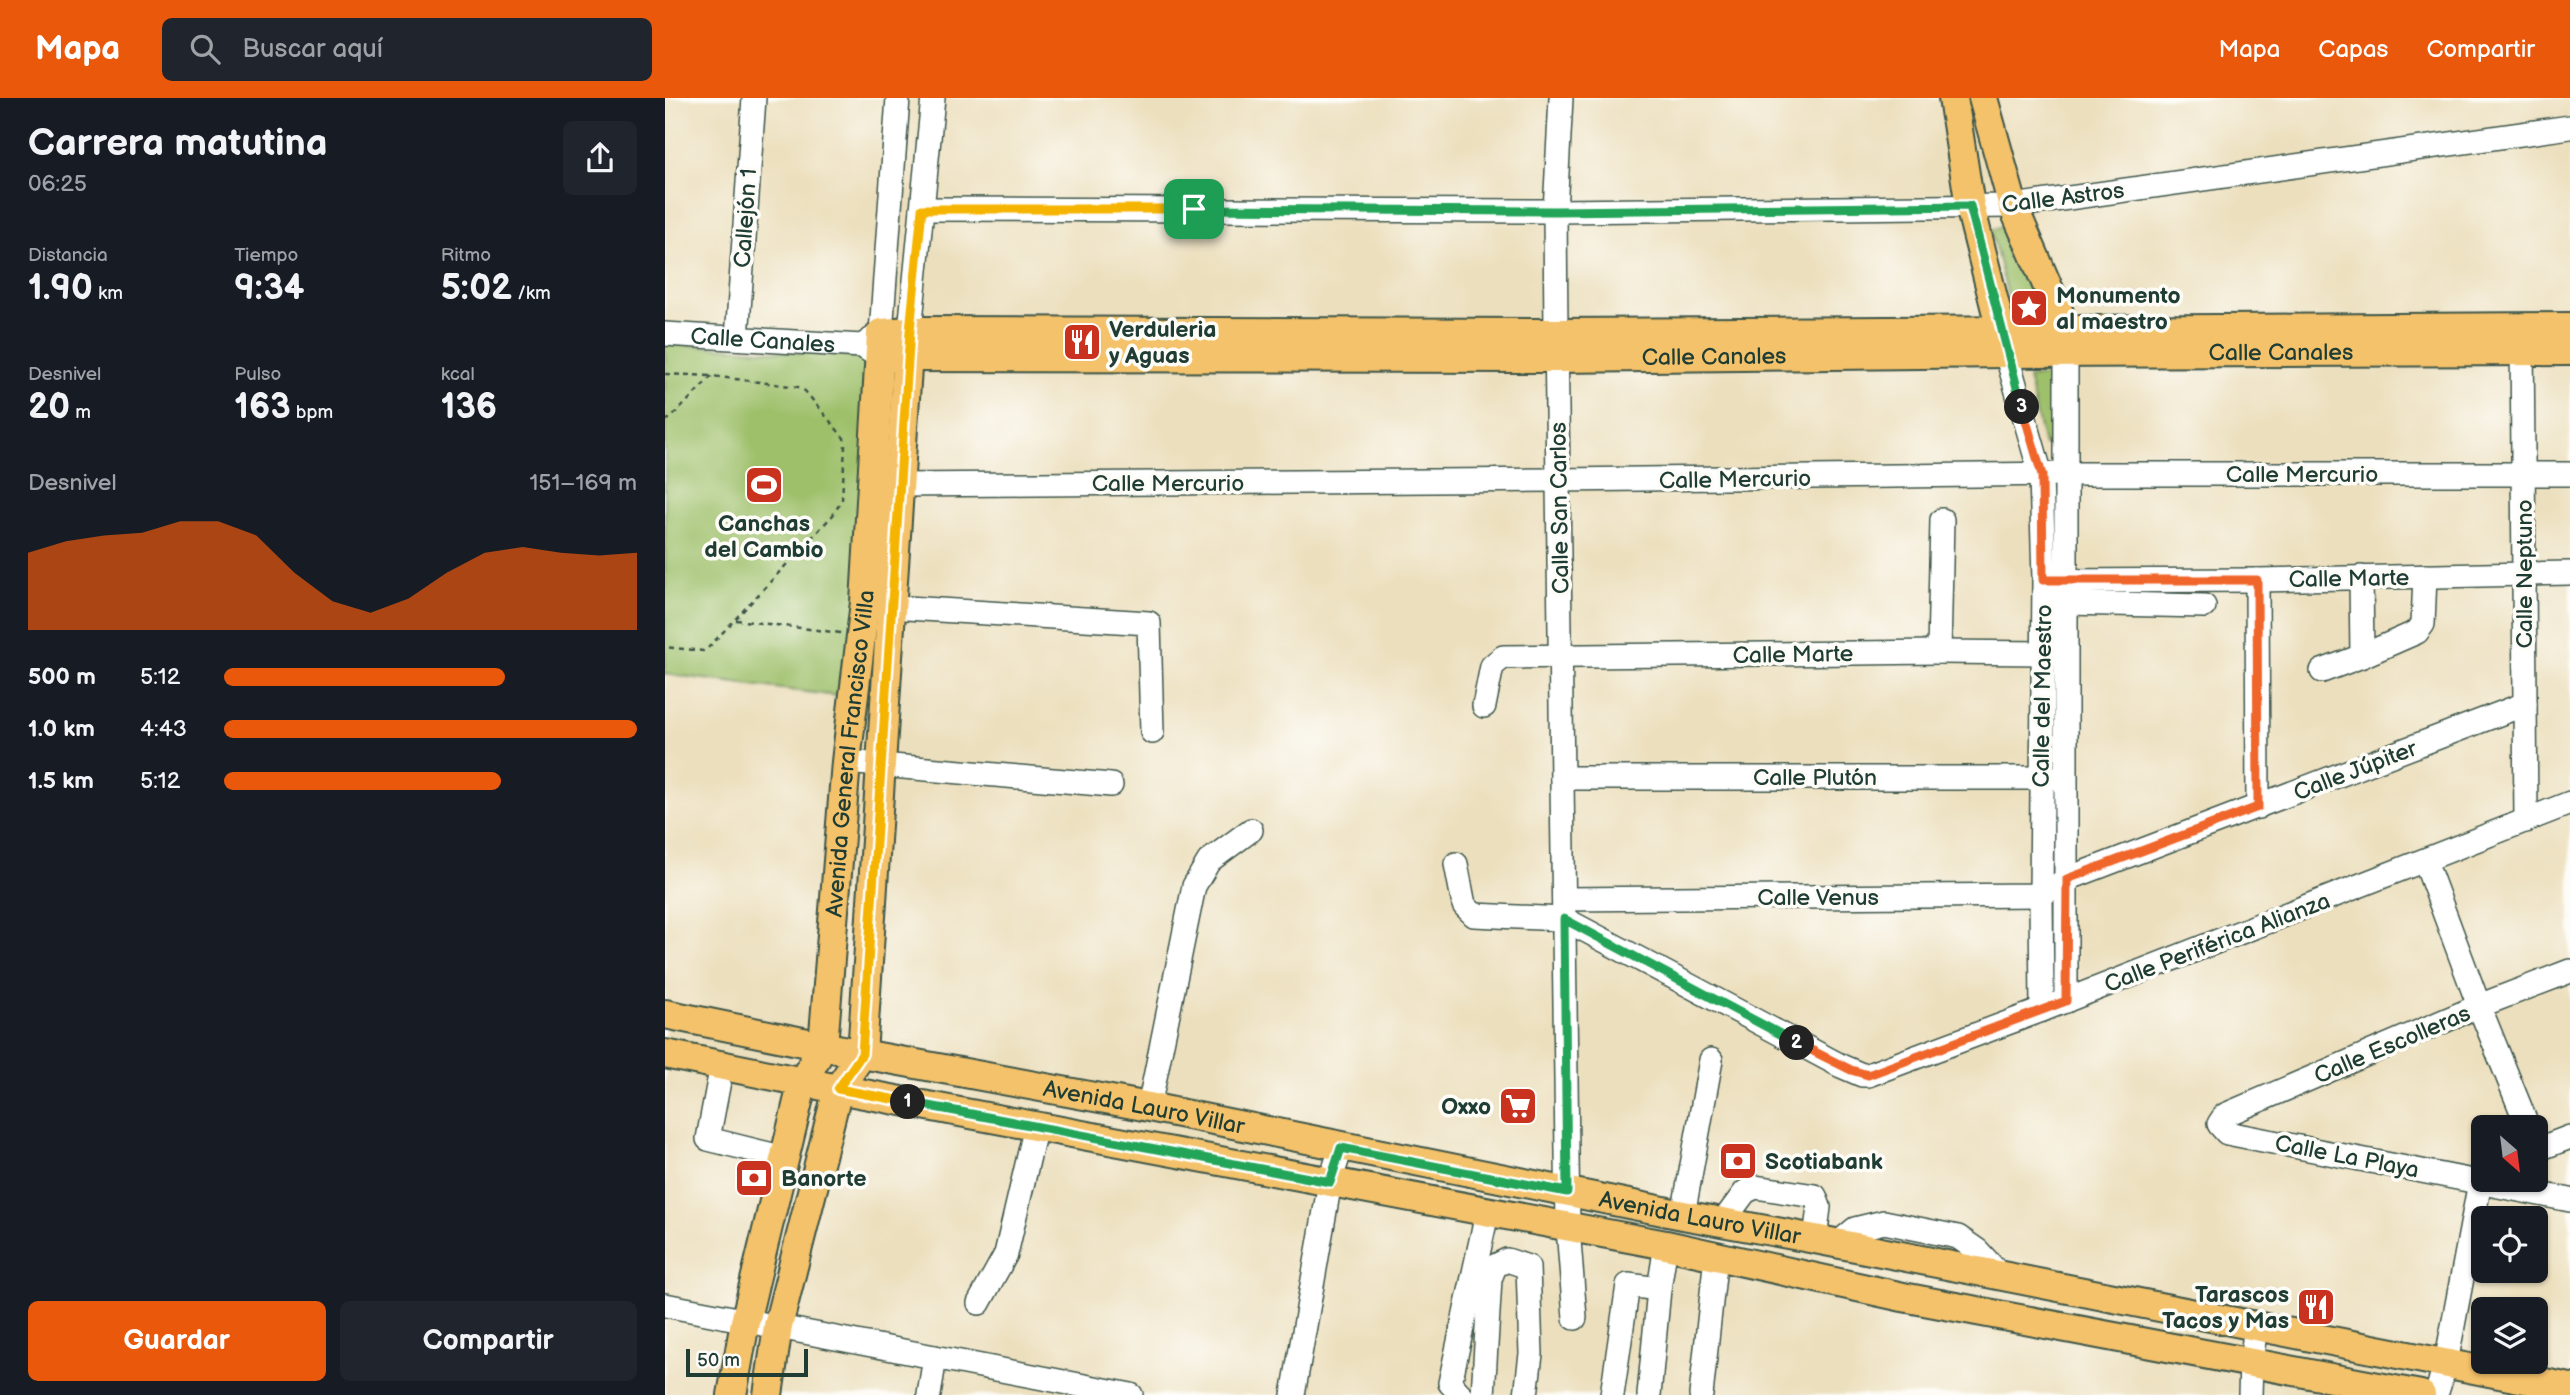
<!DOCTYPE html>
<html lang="es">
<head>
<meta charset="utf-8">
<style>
  :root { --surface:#171b24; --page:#20242c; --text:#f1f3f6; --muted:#9ea1a6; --accent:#ea580c }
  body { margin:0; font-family:"Balsamiq Sans",sans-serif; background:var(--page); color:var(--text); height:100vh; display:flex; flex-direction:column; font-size:26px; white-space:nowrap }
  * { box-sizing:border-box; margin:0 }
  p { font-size:23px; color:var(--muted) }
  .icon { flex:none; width:38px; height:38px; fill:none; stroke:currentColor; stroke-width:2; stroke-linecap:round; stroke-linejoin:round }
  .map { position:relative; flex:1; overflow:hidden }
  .details { display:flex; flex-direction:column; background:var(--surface); width:665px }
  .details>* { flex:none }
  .needle { width:46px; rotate:152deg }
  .tools { position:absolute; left:1806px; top:1017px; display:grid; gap:14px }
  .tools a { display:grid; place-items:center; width:77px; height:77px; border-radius:10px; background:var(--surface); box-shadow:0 2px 5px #0004; font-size:35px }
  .scale { position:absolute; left:21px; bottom:18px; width:122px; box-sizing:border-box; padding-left:7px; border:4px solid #1f3d34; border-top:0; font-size:19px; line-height:24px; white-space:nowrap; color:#1f3d34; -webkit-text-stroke:5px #fdfcf7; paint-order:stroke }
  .pin { position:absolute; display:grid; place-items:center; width:60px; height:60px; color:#fff; margin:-30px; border-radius:14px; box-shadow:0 4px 10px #0006 }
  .km { position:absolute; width:35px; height:35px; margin:-18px; border-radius:50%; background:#222; color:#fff; font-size:19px; line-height:35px; text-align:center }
  .round { display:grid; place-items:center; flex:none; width:74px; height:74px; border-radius:10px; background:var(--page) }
  .overview { display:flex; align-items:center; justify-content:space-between; height:119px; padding:0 28px }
  h1 { font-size:38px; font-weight:700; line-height:52px }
  .metrics { display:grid; grid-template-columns:repeat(3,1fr); gap:10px; height:119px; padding:7px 28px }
  .metrics div { display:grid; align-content:center }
  .metrics b { font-size:35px; font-weight:700 }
  .metrics small { font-size:19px; font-weight:400 }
  .metrics p { font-size:19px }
  .chart { height:196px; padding:14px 28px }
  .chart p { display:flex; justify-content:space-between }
  .chart svg { width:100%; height:126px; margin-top:7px; fill:var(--accent); opacity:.7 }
  .button { display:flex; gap:14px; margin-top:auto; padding:14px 28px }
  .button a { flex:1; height:80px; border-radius:10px; background:var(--accent); color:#fff; font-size:28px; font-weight:700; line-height:80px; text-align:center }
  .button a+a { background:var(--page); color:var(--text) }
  ul { padding:0 28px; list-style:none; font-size:23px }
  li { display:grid; grid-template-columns:112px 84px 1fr; align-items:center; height:52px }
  li i { height:18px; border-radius:9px; background:var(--accent) }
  header { display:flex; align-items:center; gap:42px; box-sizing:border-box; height:98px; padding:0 35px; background:var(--accent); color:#fff }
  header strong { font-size:33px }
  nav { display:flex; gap:38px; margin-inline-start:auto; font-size:24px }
  .search { width:490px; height:63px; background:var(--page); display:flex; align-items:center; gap:18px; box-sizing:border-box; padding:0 24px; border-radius:10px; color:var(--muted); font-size:26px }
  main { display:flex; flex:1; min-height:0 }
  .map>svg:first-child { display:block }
</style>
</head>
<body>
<header>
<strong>Mapa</strong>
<div class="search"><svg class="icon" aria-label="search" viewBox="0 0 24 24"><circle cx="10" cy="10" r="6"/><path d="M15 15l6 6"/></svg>Buscar aquí</div>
<nav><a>Mapa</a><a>Capas</a><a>Compartir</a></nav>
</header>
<main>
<section class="details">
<div class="overview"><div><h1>Carrera matutina</h1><p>06:25</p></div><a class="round"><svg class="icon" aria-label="share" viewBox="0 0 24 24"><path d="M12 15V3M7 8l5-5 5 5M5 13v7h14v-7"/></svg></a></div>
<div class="metrics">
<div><p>Distancia</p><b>1.90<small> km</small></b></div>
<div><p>Tiempo</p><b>9:34</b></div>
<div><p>Ritmo</p><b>5:02<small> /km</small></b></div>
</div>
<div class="metrics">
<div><p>Desnivel</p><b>20<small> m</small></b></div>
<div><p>Pulso</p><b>163<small> bpm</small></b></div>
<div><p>kcal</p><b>136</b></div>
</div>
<div class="chart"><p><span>Desnivel</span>151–169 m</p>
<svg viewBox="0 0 160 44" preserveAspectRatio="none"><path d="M0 44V17L10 13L20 11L30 10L40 6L50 6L60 11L70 24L80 34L90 38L100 33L110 24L120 17L130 15L140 17L150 18L160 17V44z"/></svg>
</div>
<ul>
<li><b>500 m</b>5:12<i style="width:68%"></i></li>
<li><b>1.0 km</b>4:43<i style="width:100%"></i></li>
<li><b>1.5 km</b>5:12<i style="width:67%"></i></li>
</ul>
<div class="button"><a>Guardar</a><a>Compartir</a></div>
</section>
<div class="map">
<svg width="1905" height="1297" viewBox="0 0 1905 1297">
  <rect width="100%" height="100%" fill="#fdfcf7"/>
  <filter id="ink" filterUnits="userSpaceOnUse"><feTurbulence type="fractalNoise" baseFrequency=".0143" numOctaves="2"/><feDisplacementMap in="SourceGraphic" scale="14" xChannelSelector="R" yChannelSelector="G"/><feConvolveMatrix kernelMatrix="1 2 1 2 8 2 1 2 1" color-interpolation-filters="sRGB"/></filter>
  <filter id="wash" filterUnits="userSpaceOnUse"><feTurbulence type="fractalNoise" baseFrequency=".00686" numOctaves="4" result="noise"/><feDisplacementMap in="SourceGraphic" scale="28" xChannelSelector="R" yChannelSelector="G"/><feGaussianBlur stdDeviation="1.57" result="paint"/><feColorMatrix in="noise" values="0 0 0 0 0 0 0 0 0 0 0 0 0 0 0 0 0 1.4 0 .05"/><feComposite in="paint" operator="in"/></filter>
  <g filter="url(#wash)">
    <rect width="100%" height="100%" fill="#ecdfbd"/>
    <g fill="#9ec06a" stroke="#5e7e4f" stroke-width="2">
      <path d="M1347 124 1391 221 1350 227 1326 132Z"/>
      <path d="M0 246 207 259 189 600 0 576Z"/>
      <path d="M1386 277 1390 281 1391 345 1379 347 1363 280Z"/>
    </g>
  </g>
  <g filter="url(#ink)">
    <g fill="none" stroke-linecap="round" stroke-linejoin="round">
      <defs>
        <g id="minor">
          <path d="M896 0 890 113 891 235 903 1130 910 1220"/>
          <path d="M257 111 890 113 1348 108 1905 29"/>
          <path d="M245 233 268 0"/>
          <path id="s1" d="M0 236 197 248 208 255"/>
          <path d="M1857 239 1861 723"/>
          <path d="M72 240 89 0"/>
          <path d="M197 248 216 235 233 0"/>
          <path d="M1341 255 1376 377 1379 482 1376 797 1377 912"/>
          <path d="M234 387 894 382 1400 376H1905"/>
          <path d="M1696 479 1697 558 1752 534 1758 526 1760 478"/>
          <path d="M1592 482 1593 709"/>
          <path d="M1387 483 1592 482 1905 475"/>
          <path d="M1401 505 1539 508"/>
          <path d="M210 506 226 509 484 525 487 634"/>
          <path d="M1274 554 1277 422"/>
          <path d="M1657 573 1697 558"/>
          <path d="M819 608 827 568 838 559 1274 554 1391 555"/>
          <path d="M181 664 446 687"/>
          <path d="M897 680H1391"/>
          <path d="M1760 763 1814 908 1863 1029"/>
          <path d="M791 766 799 807 809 817 899 821 1176 968 1197 977H1203L1377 912 1905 705"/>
          <path d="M899 801 1376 797 1402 781 1860 606"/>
          <path d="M1905 873 1814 908 1560 1017 1554 1026 1562 1035 1905 1102"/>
          <path d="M1401 903V254"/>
          <path d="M57 967 43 1041 120 1060"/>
          <path d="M484 1009 529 788 544 763 586 732"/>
          <path d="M1871 1052 1905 1039"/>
          <path d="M1018 1117 1046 962"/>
          <path d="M1057 1125 1080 1094 1090 1089 1150 1098 1154 1109 1150 1141"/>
          <path d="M1172 1146 1190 1131 1219 1124 1293 1139 1313 1153 1337 1179"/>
          <path d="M314 1205 341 1156 371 1028"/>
          <path d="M0 1207 466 1297"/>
          <path d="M264 1297 270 1259"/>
          <path d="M628 1297 665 1084 676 1050"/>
          <path d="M796 1297 785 1285 822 1115"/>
          <path d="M818 1297 825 1181 830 1168 842 1162 863 1169 866 1256 861 1297"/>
          <path d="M947 1297 963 1187 994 1191"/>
          <path d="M984 1297 994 1191 1001 1147"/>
          <path d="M1036 1297 1051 1158"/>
          <path d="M1585 1297 1586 1264 1591 1228"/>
          <path d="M1771 1297 1781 1265 1815 1084 1818 1080"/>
        </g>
        <g id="major">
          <path d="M1288 0 1305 108 1340 248"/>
          <path d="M1318 0 1348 108 1401 231V248"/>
          <path id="s2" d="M216 259 892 260 1341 255 1905 253"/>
          <path id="s3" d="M0 916 197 956 484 1009 1018 1117 1150 1141 1905 1290"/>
          <path d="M0 956 173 991 1001 1147 1238 1199 1756 1297"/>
          <path id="s4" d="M67 1297 80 1224 138 983 158 948 181 664 200 504 216 235 245 233 891 235 1905 229"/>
          <path d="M103 1297 113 1228 173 991 197 956 244 239"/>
        </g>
      </defs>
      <use href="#minor" stroke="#3e5549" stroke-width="26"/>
      <use href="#major" stroke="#3e5549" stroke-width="32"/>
      <g stroke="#3e5549" stroke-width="2.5" stroke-dasharray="5 5" stroke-linecap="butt">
        <path d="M0 276 47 278 133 289 140 293 179 340 180 348 177 402 168 417 44 549 38 553 0 549"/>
        <path d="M0 322 5 321 47 278"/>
        <path d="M71 522 176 535"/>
      </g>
      <use href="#minor" stroke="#fff" stroke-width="23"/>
      <use href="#major" stroke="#f4c26a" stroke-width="28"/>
    </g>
  </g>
  <g fill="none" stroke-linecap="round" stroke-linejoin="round" filter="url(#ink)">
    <defs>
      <path id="split-1" d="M243 1004 173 991 197 956 245 233 257 111H529"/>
      <path id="split-2" d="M243 1004 665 1084 676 1050 902 1094 899 821 1132 945"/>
      <path id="split-3" d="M1132 945 1186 972 1203 977 1401 903 1402 781 1593 709 1592 482H1378L1377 377 1357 309"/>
      <path id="split-4" d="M529 111 890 113 1305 108 1357 309"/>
    </defs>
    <use href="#split-1" stroke="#fff" stroke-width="14"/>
    <use href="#split-2" stroke="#fff" stroke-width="14"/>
    <use href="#split-3" stroke="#fff" stroke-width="14"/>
    <use href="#split-4" stroke="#fff" stroke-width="14"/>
    <use href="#split-1" stroke="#f5b400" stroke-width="9"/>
    <use href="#split-2" stroke="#22a559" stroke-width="9"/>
    <use href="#split-3" stroke="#f0652b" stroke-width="9"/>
    <use href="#split-4" stroke="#22a559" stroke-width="9"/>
  </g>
  <defs>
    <symbol id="sight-square" viewBox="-11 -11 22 22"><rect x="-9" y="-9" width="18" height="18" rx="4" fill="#c8321e" stroke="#fdfcf7"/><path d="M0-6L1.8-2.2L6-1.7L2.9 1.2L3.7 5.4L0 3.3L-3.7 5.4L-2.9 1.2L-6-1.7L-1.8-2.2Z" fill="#fff"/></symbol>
    <symbol id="restaurant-square" viewBox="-11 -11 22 22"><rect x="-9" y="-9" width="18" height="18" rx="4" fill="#c8321e" stroke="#fdfcf7"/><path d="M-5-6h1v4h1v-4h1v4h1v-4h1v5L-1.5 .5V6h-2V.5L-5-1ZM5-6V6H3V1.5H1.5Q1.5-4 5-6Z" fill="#fff"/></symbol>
    <symbol id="stadium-square" viewBox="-11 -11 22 22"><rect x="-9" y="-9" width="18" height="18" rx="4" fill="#c8321e" stroke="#fdfcf7"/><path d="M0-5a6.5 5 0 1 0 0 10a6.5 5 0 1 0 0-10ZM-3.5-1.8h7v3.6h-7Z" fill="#fff"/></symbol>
    <symbol id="supermarket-square" viewBox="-11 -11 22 22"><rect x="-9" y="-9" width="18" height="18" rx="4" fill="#c8321e" stroke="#fdfcf7"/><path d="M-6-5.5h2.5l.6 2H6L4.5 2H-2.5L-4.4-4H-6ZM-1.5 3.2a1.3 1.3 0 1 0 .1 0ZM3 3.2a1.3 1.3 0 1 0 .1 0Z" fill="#fff"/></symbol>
    <symbol id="bank-square" viewBox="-11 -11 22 22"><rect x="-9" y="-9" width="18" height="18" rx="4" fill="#c8321e" stroke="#fdfcf7"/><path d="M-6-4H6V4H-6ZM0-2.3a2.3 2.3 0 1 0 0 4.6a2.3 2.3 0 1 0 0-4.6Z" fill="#fff"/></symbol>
  </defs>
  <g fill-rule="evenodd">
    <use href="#sight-square" x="1342" y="188" width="44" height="44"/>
    <use href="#restaurant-square" x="395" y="222" width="44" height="44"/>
    <use href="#stadium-square" x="77" y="365" width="44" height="44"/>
    <use href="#supermarket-square" x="831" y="986" width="44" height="44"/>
    <use href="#bank-square" x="1051" y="1041" width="44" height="44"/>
    <use href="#bank-square" x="67" y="1058" width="44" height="44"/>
    <use href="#restaurant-square" x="1629" y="1187" width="44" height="44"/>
  </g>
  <g text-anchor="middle" stroke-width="7" stroke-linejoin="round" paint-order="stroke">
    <g font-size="23" fill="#1f3d34" stroke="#fdfcf7">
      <text transform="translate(1398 99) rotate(-7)" y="8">Calle Astros</text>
      <text transform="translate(80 120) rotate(-86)" y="8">Callejón 1</text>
      <text dy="8" stroke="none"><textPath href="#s1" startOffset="98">Calle Canales</textPath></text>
      <text dy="8" stroke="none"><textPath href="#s2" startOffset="1400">Calle Canales</textPath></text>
      <text dy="8" stroke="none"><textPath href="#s2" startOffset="833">Calle Canales</textPath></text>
      <text x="1637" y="384">Calle Mercurio</text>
      <text transform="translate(1070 381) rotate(-1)" y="8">Calle Mercurio</text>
      <text x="503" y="393">Calle Mercurio</text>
      <text transform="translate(894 410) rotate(-91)" y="8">Calle San Carlos</text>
      <text transform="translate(1859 476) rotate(-90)" y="8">Calle Neptuno</text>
      <text transform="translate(1684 480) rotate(-1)" y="8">Calle Marte</text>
      <text transform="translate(1128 556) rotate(-1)" y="8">Calle Marte</text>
      <text transform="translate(1377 598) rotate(-89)" y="8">Calle del Maestro</text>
      <text dy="8" stroke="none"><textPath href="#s4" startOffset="656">Avenida General Francisco Villa</textPath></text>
      <text transform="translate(1690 672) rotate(-21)" y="8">Calle Júpiter</text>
      <text x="1150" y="687">Calle Plutón</text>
      <text x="1153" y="807">Calle Venus</text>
      <text transform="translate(1552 844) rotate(-21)" y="8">Calle Periférica Alianza</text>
      <text transform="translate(1727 946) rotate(-23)" y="8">Calle Escolleras</text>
      <text dy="8" stroke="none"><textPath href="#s3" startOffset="488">Avenida Lauro Villar</textPath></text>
      <text transform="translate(1682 1058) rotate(11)" y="8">Calle La Playa</text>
      <text dy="8" stroke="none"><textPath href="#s3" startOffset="1055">Avenida Lauro Villar</textPath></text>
    </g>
    <g font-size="23" font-weight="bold" fill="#1f3d34" stroke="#fdfcf7" text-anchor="start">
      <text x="1391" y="205">Monumento<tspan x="1391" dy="26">al maestro</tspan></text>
      <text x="444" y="239">Verduleria<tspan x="444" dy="26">y Aguas</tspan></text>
      <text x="99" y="433" text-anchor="middle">Canchas<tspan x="99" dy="26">del Cambio</tspan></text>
      <text x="826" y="1016" text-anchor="end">Oxxo</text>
      <text x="1100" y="1071">Scotiabank</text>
      <text x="116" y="1088">Banorte</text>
      <text x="1624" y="1204" text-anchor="end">Tarascos<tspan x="1624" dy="26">Tacos y Mas</tspan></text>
    </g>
  </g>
</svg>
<div class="tools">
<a><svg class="needle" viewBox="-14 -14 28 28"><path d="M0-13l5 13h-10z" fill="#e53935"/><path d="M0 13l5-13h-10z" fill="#9ea1a6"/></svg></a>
<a><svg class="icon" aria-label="locate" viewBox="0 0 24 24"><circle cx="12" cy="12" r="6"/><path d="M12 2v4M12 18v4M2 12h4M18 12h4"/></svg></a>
<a><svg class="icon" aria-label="layers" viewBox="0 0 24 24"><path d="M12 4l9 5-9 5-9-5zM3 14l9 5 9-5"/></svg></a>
</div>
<div class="scale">50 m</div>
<div class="pin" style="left:529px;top:111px;background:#1e9e55"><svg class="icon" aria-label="arrive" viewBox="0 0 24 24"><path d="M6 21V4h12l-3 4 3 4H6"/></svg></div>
<b class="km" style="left:243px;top:1004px">1</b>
<b class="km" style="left:1132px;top:945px">2</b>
<b class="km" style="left:1357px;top:309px">3</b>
</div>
</main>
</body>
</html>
